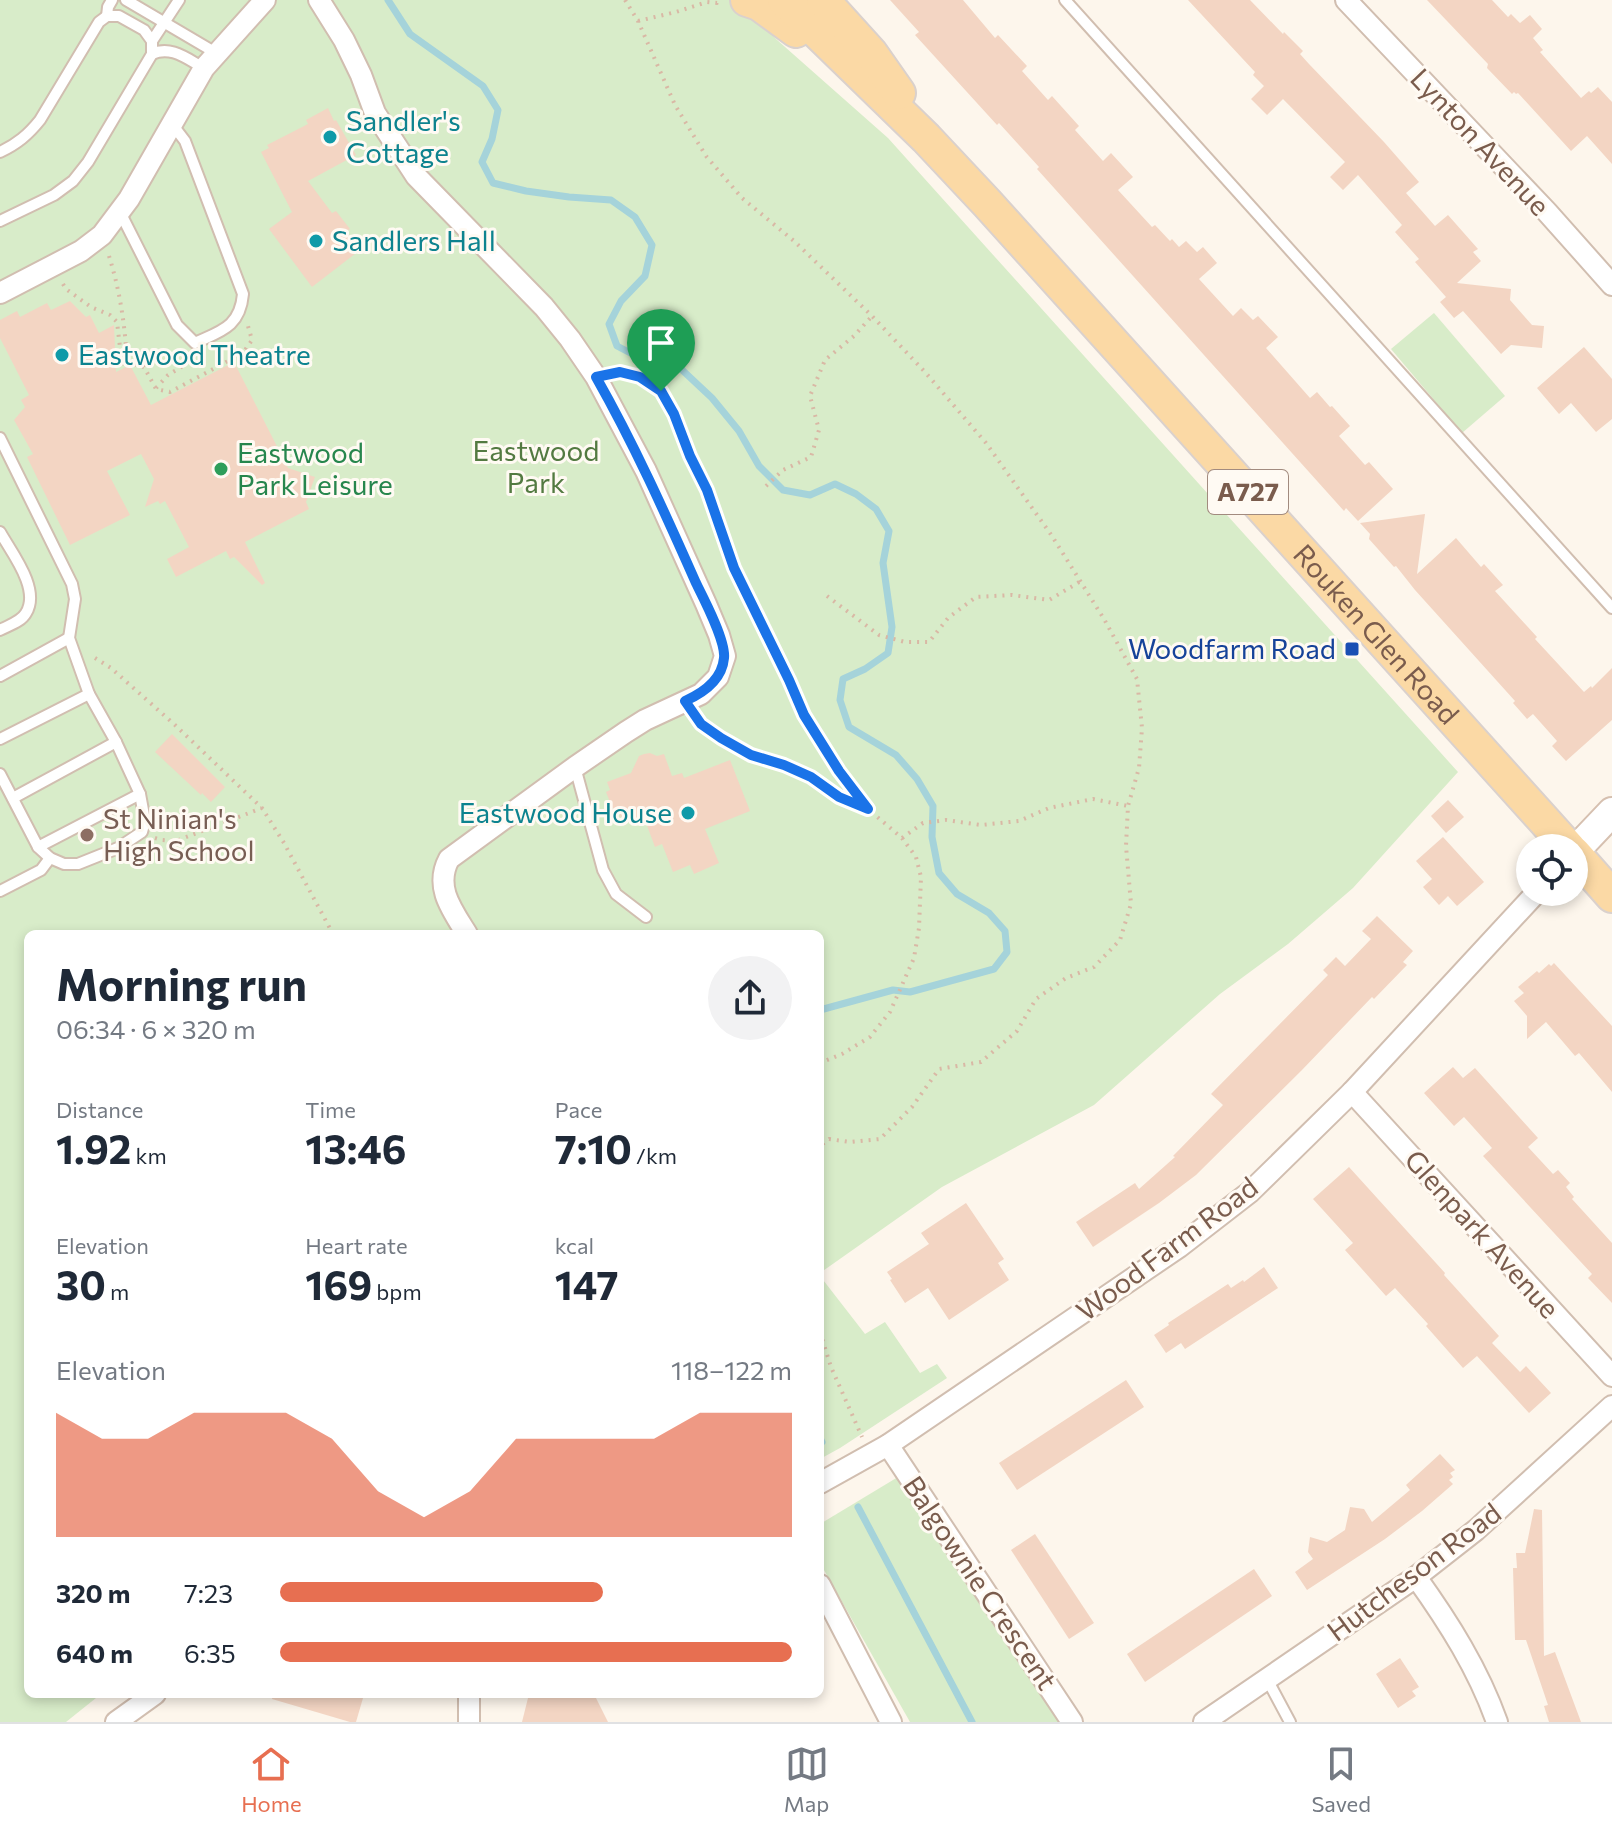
<!DOCTYPE html>
<html lang="en">
<head>
<meta charset="utf-8">
<style>
  :root { --surface:#fff; --page:#f2f2f3; --text:#1f2937; --muted:#747a83; --line:#e0e1e3; --accent:#e76f51 }
  body { margin:0; font-family:Commissioner,sans-serif; background:var(--page); color:var(--text); height:100vh; display:flex; flex-direction:column; font-size:30px; white-space:nowrap }
  * { box-sizing:border-box; margin:0 }
  p { font-size:26px; color:var(--muted) }
  .icon { flex:none; width:44px; height:44px; fill:none; stroke:currentColor; stroke-width:2; stroke-linecap:round; stroke-linejoin:round }
  .map { position:relative; flex:1; overflow:hidden }
  .side { position:absolute; left:24px; top:930px; width:800px; height:768px; display:flex; flex-direction:column; background:var(--surface); border-radius:12px; box-shadow:0 4px 12px #0003 }
  .side>* { flex:none }
  .controls { position:absolute; left:1516px; top:834px; display:grid; gap:16px }
  .controls a { display:grid; place-items:center; width:72px; height:72px; border-radius:50%; background:var(--surface); box-shadow:0 4px 12px #0003; font-size:40px }
  .pin { position:absolute; display:grid; place-items:center; width:68px; height:68px; color:#fff; margin:-82px -34px; border-radius:50% 50% 50% 0; rotate:-45deg; box-shadow:0 0 8px #0007 }
  .pin .icon { rotate:45deg }
  .round { display:grid; place-items:center; flex:none; width:84px; height:84px; border-radius:42px; background:var(--page) }
  .headline { display:flex; align-items:center; justify-content:space-between; height:136px; padding:0 32px }
  h1 { font-size:44px; font-weight:700; line-height:60px }
  .figures { display:grid; grid-template-columns:repeat(3,1fr); gap:12px; height:136px; padding:8px 32px }
  .figures div { display:grid; align-content:center }
  .figures b { font-size:40px; font-weight:700 }
  .figures small { font-size:22px; font-weight:400 }
  .figures p { font-size:22px }
  .chart { height:224px; padding:16px 32px }
  .chart p { display:flex; justify-content:space-between }
  .chart svg { width:100%; height:144px; margin-top:8px; fill:var(--accent); opacity:.7 }
  ul { padding:0 32px; list-style:none; font-size:26px }
  li { display:grid; grid-template-columns:128px 96px 1fr; align-items:center; height:60px }
  li i { height:20px; border-radius:10px; background:var(--accent) }
  .tabs { display:flex; justify-content:space-around; align-items:center; height:112px; border-top:2px solid var(--line); background:var(--surface); font-size:22px; color:var(--muted) }
  .tabs a { display:grid; justify-items:center; gap:4px }
  .tabs .on { color:var(--accent) }
  .map>svg:first-child { display:block }
</style>
</head>
<body>
<div class="map">
<svg width="1612" height="1722" viewBox="0 0 1612 1722">
  <rect width="100%" height="100%" fill="#fdf6ec"/>
  <g fill="#d8ecc9">
    <path d="M0 0H741L776 39 888 138 1458 772 1353 888 1288 944 1220 994 1094 1105 942 1187 820 1273V934H28V1694H101L66 1722H0Z"/>
    <path d="M1434 313 1505 396 1462 433 1391 349Z"/>
    <path d="M820 1276 865 1334 885 1322 920 1373 937 1364 947 1378 840 1448 820 1459Z"/>
    <path d="M898 1477 1061 1722H910L820 1563V1524Z"/>
  </g>
  <g fill="none" stroke-linecap="round" stroke-linejoin="round">
    <g stroke="#a5d3da" stroke-width="7">
      <path d="M388 0 410 34 483 86 498 110 492 139 482 162 493 183 526 191 569 197 611 200 635 217 652 245 645 276 621 301 609 324 617 346 644 360 680 368 712 398 739 431 759 466 783 490 810 495 835 484 856 494 876 509 889 531 883 563 892 627 888 653 865 669 843 679 840 700 849 727 896 755 917 779 933 806 932 837 939 873 957 894 989 913 1005 931 1007 952 994 969 910 992 893 990 820 1010"/>
      <path d="M820 1438 822 1442"/>
      <path d="M858 1507 972 1722"/>
    </g>
  </g>
  <g fill="#f3d5c3">
    <path d="M890 0H963L995 38 998 35 1027 66 1022 71 1048 100 1052 96 1079 126 1075 130 1103 161 1111 153 1133 177 1118 190 1152 227 1155 225 1170 241 1172 239 1179 247 1186 241 1197 252 1203 247 1217 263 1199 279 1233 316 1241 308 1253 320 1258 316 1278 337 1266 348 1310 398 1317 392 1330 407 1332 406 1350 426 1339 436 1365 465 1369 462 1393 489 1358 521 1346 508 1344 511 1037 169 1039 167 999 123 997 125 915 35 919 32Z"/>
    <path d="M1188 0H1250L1283 34 1284 32 1303 51 1300 54 1309 64 1384 142 1419 182 1406 193 1435 226 1448 215 1478 249 1473 252 1481 261 1457 283 1511 289 1510 300 1532 325 1544 326 1542 348 1511 345 1501 354 1463 311 1454 318 1440 302 1446 297 1415 262 1419 259 1395 232 1402 225 1358 175 1343 190 1330 177 1345 162 1283 99 1267 115 1251 99 1264 86 1253 75 1255 72Z"/>
    <path d="M1427 0H1492L1508 17 1511 14 1520 23 1530 15 1542 29 1533 38 1543 50 1540 52 1581 98 1589 91 1591 93 1598 87 1612 102V164L1587 136 1571 151 1518 93 1516 94 1514 92 1512 94 1487 68 1488 64Z"/>
    <path d="M328 108 334 121 336 120 356 155 308 181 332 213 336 211 350 229 346 231 360 250 312 287 269 229 292 212 261 152 269 148 267 145 308 124 306 120Z"/>
    <path d="M70 301 86 317 90 315 99 333 114 325 116 372 130 365 151 405 234 362 288 468 315 477 306 502 309 509 245 542 265 583 262 585 234 557 230 559 226 551 176 577 167 559 189 547 165 501 160 504 158 501 145 507 154 479 141 454 107 471 130 515 70 545 27 457 33 454 14 420 25 407 21 400 29 395 0 338V320L17 311 20 317 47 303 51 310Z"/>
    <path d="M1584 347 1612 379V419L1596 432 1571 403 1559 414 1537 388Z"/>
    <path d="M1425 514 1417 574 1456 538 1481 567 1484 564 1503 585 1495 591 1537 637 1535 639 1584 692 1591 686 1592 688 1612 668V720L1566 761 1552 746 1557 741 1533 714 1527 719 1513 703 1515 701 1415 590 1396 566 1394 567 1369 539 1370 534 1360 523Z"/>
    <path d="M172 734 225 787 211 802 202 793 201 795 155 752Z"/>
    <path d="M650 753 657 756 664 754 672 776 682 773 684 778 730 760 750 811 705 829 719 863 694 874 690 865 673 872 662 844 655 847 646 823 627 815 621 817 618 810 614 812 606 792 610 790 607 782 631 773 639 756 644 754Z"/>
    <path d="M1448 800 1464 817 1446 833 1431 816Z"/>
    <path d="M1443 837 1484 882 1457 906 1448 896 1439 905 1423 887 1432 879 1416 861Z"/>
    <path d="M1377 916 1413 951 1403 962 1407 965 1374 999 1372 997 1302 1070 1196 1175 1159 1203 1093 1247 1076 1222 1135 1183 1139 1189 1175 1157 1173 1156 1223 1105 1211 1094 1328 975 1323 970 1336 957 1345 966 1371 939 1362 931Z"/>
    <path d="M1554 963 1612 1026V1092L1579 1053 1575 1056 1546 1022 1527 1039V1016L1514 1001 1524 993 1518 987 1537 971 1539 973 1549 964 1551 966Z"/>
    <path d="M1453 1067 1463 1078 1475 1068 1538 1138 1528 1147 1553 1174 1558 1170 1570 1183 1566 1187 1574 1197 1572 1199 1612 1243V1303L1588 1278 1592 1274 1483 1156 1492 1148 1464 1117 1454 1126 1424 1093Z"/>
    <path d="M1349 1167 1445 1273 1444 1275 1499 1336 1492 1343 1520 1372 1526 1366 1551 1393 1529 1413 1477 1356 1463 1368 1426 1326 1428 1324 1395 1288 1386 1296 1345 1250 1353 1243 1313 1199Z"/>
    <path d="M966 1203 1004 1259 998 1263 1009 1280 949 1320 928 1288 905 1303 890 1280 892 1279 887 1272 929 1244 921 1233Z"/>
    <path d="M1264 1267 1278 1288 1185 1349 1181 1343 1166 1353 1154 1335 1169 1325 1168 1323 1228 1284 1231 1288 1243 1280 1244 1282Z"/>
    <path d="M1126 1380 1144 1407 1017 1490 999 1463Z"/>
    <path d="M1440 1454 1455 1470 1450 1473 1453 1477 1449 1480 1453 1484 1422 1511 1385 1539 1307 1590 1295 1572 1313 1559 1308 1552 1310 1537 1327 1542 1345 1530 1350 1507 1364 1509 1372 1522 1410 1490 1406 1485Z"/>
    <path d="M1534 1509 1542 1510 1544 1656 1555 1652 1581 1722H1549L1544 1706 1548 1705 1526 1640H1515L1513 1568H1517L1516 1553H1525Z"/>
    <path d="M1035 1534 1094 1623 1069 1639 1011 1550Z"/>
    <path d="M1254 1569 1272 1596 1145 1682 1127 1654Z"/>
    <path d="M1400 1658 1419 1687 1412 1691 1416 1696 1398 1708 1376 1674Z"/>
    <path d="M273 1694H348L363 1698 356 1722H350L272 1699Z"/>
    <path d="M529 1694H594L608 1722H522Z"/>
  </g>
  <g fill="none" stroke-linecap="round" stroke-linejoin="round">
    <defs>
      <g id="lane">
        <path d="M126 0 216 53"/>
        <path d="M1065 0 1612 608"/>
        <path d="M107 16 108 7 112 0"/>
        <path d="M152 41 179 0"/>
        <path d="M152 54C171 45 187 59 204 68"/>
        <path d="M0 152C17 144 28 135 40 120L99 22 107 16H119L144 30 152 41V54L88 162 73 181 54 195 0 221"/>
        <path d="M120 212 177 325 195 343C221 331 240 327 243 294L185 141 172 124"/>
        <path d="M0 438 72 584 75 599 69 638 89 694 116 742 140 794 145 821 142 832 118 848 78 864H64L50 858 38 847 0 774"/>
        <path d="M0 532C11 552 41 589 26 613 21 622 9 625 0 630"/>
        <path d="M0 676 69 638"/>
        <path d="M0 739 89 694"/>
        <path d="M575 767 603 870 616 894 646 917"/>
        <path d="M13 798 116 742"/>
        <path d="M38 847 140 794"/>
        <path d="M0 891 41 870 50 858"/>
        <path d="M1267 1679 1290 1722"/>
      </g>
      <g id="street">
        <path d="M319 0 344 40 361 75 375 113 416 176 544 307 570 339 596 377 646 471 706 604 719 635 725 656 718 677 701 694 645 720 626 732 575 767 449 859C434 887 452 910 467 934"/>
        <path d="M1346 0 1547 212 1612 285"/>
        <path d="M0 293 81 251 102 235 129 199 204 68 265 0"/>
        <path d="M1352 1092 1612 1376"/>
        <path d="M888 1445 1072 1722"/>
        <path d="M820 1483 888 1445 1179 1247 1250 1192 1352 1092 1537 892"/>
        <path d="M1416 1577C1449 1623 1478 1669 1497 1722"/>
        <path d="M820 1585 891 1722"/>
        <path d="M116 1722 155 1694"/>
        <path d="M469 1722V1697"/>
        <path d="M1204 1722 1416 1577 1476 1530 1612 1406"/>
      </g>
      <path id="secondary" d="M1574 852 1612 812"/>
      <g id="primary">
        <path d="M747 0 759 4 796 31"/>
        <path id="s1" d="M784 0 926 138 987 203 1569 848"/>
        <path d="M823 0 871 53 899 93"/>
        <path d="M1574 853 1612 896"/>
      </g>
    </defs>
    <use href="#lane" stroke="#d1beb0" stroke-width="14"/>
    <use href="#street" stroke="#d1beb0" stroke-width="24"/>
    <use href="#secondary" stroke="#d6c0b0" stroke-width="32"/>
    <use href="#primary" stroke="#dad1cd" stroke-width="36"/>
    <g stroke="#d9b8a5" stroke-width="4" stroke-dasharray="2 6" stroke-linecap="butt">
      <path d="M625 0 638 21 675 105 706 156 742 198 794 241 872 316 925 372 986 443 1052 536 1104 619 1137 679 1142 728 1139 768 1128 806 1126 846 1131 904 1120 940 1094 967 1066 978 1036 999 1017 1031 981 1062 939 1069 912 1107 880 1139 850 1142 829 1139 820 1146"/>
      <path d="M638 21 676 12 707 2 717 3 719 0"/>
      <path d="M109 256C120 291 125 325 127 362L122 364 123 369"/>
      <path d="M63 284 66 289 91 307 110 315 117 322 122 364"/>
      <path d="M127 362 144 367 156 389 170 392 243 353 252 340 248 326"/>
      <path d="M619 372 640 377 661 391 674 414 690 456 707 490 734 568 789 680 804 715 839 771 868 809 902 838 916 857 921 877 919 928 914 958 890 1012 870 1037 842 1054 820 1063"/>
      <path d="M156 388 168 375 183 366 189 356"/>
      <path d="M766 486 783 470 811 457 819 430 810 396 825 360 854 336 872 316"/>
      <path d="M827 596 879 635 905 642H929L948 618 976 597 1012 595 1049 600 1081 581"/>
      <path d="M95 658 111 668 175 725 262 808 284 843 333 934"/>
      <path d="M698 720C726 753 773 757 810 777 830 787 844 800 865 808"/>
      <path d="M155 838 162 840 176 841 262 808"/>
      <path d="M902 838 923 823 946 820 981 825 1019 821 1049 808 1093 799 1128 806"/>
      <path d="M820 1332 831 1367 862 1437"/>
    </g>
    <use href="#lane" stroke="#fff" stroke-width="10"/>
    <use href="#street" stroke="#fff" stroke-width="20"/>
    <use href="#secondary" stroke="#fff" stroke-width="28"/>
    <use href="#primary" stroke="#fbd9a5" stroke-width="32"/>
  </g>
  <g fill="none" stroke-linecap="round" stroke-linejoin="round">
    <defs>
      <path id="route" d="M620 372 640 377 661 391 674 414 690 456 707 490 734 568 789 680 804 715 839 771 868 809 839 797 811 777 784 765 751 755 721 738 701 724 685 701C703 693 722 680 724 658 726 641 704 599 696 583 665 513 634 444 596 377Z"/>
    </defs>
    <use href="#route" stroke="#fff" stroke-width="16"/>
    <use href="#route" stroke="#1a73e8" stroke-width="10"/>
  </g>
  <g fill="#0f9aa8" stroke="#fffaf3" stroke-width="3">
    <circle cx="330" cy="137" r="8"/>
    <circle cx="316" cy="241" r="8"/>
    <circle cx="62" cy="355" r="8"/>
    <circle cx="688" cy="813" r="8"/>
  </g>
  <circle fill="#2e9e5b" stroke="#fffaf3" stroke-width="3" cx="221" cy="469" r="8"/>
  <rect fill="#1a4fb4" stroke="#fffaf3" stroke-width="3" x="1344" y="641" width="16" height="16" rx="4"/>
  <circle fill="#8d6e63" stroke="#fffaf3" stroke-width="3" cx="87" cy="835" r="8"/>
  <g text-anchor="middle" stroke-width="6" stroke-linejoin="round" paint-order="stroke">
    <rect fill="#fffaf3" stroke="#a28b7f" stroke-width="2" x="1208" y="470" width="80" height="44" rx="6"/>
    <g font-size="26" font-weight="bold" fill="#7a5c4d">
      <text x="1248" y="501">A727</text>
    </g>
    <g font-size="28" fill="#0d838f" stroke="#fffaf3" text-anchor="start">
      <text x="346" y="131">Sandler's<tspan x="346" dy="32">Cottage</tspan></text>
      <text x="332" y="251">Sandlers Hall</text>
      <text x="78" y="365">Eastwood Theatre</text>
      <text x="672" y="823" text-anchor="end">Eastwood House</text>
    </g>
    <g font-size="28" fill="#7a5c4d" stroke="#fffaf3">
      <text transform="translate(1480 142) rotate(47)" y="10">Lynton Avenue</text>
      <text dy="10" stroke="none"><textPath href="#s1" startOffset="868">Rouken Glen Road</textPath></text>
      <text transform="translate(1482 1234) rotate(48)" y="10">Glenpark Avenue</text>
      <text transform="translate(1167 1249) rotate(-37)" y="10">Wood Farm Road</text>
      <text transform="translate(1414 1572) rotate(-37)" y="10">Hutcheson Road</text>
      <text transform="translate(980 1583) rotate(56)" y="10">Balgownie Crescent</text>
    </g>
    <g font-size="28" fill="#537a41" stroke="#fffaf3">
      <text x="536" y="461">Eastwood<tspan x="536" dy="32">Park</tspan></text>
    </g>
    <g font-size="28" fill="#27864d" stroke="#fffaf3" text-anchor="start">
      <text x="237" y="463">Eastwood<tspan x="237" dy="32">Park Leisure</tspan></text>
    </g>
    <g font-size="28" fill="#164399" stroke="#fffaf3" text-anchor="end">
      <text x="1336" y="659">Woodfarm Road</text>
    </g>
    <g font-size="28" fill="#785e54" stroke="#fffaf3" text-anchor="start">
      <text x="103" y="829">St Ninian's<tspan x="103" dy="32">High School</tspan></text>
    </g>
  </g>
</svg>
<div class="controls">
<a><svg class="icon" aria-label="locate" viewBox="0 0 24 24"><circle cx="12" cy="12" r="6"/><path d="M12 2v4M12 18v4M2 12h4M18 12h4"/></svg></a>
</div>
<div class="pin" style="left:661px;top:391px;background:#1e9e55"><svg class="icon" aria-label="arrive" viewBox="0 0 24 24"><path d="M6 21V4h12l-3 4 3 4H6"/></svg></div>
<section class="side">
<div class="headline"><div><h1>Morning run</h1><p>06:34 · 6 × 320 m</p></div><a class="round"><svg class="icon" aria-label="share" viewBox="0 0 24 24"><path d="M12 15V3M7 8l5-5 5 5M5 13v7h14v-7"/></svg></a></div>
<div class="figures">
<div><p>Distance</p><b>1.92<small> km</small></b></div>
<div><p>Time</p><b>13:46</b></div>
<div><p>Pace</p><b>7:10<small> /km</small></b></div>
</div>
<div class="figures">
<div><p>Elevation</p><b>30<small> m</small></b></div>
<div><p>Heart rate</p><b>169<small> bpm</small></b></div>
<div><p>kcal</p><b>147</b></div>
</div>
<div class="chart"><p><span>Elevation</span>118–122 m</p>
<svg viewBox="0 0 160 44" preserveAspectRatio="none"><path d="M0 44V6L10 14L20 14L30 6L40 6L50 6L60 14L70 30L80 38L90 30L100 14L110 14L120 14L130 14L140 6L150 6L160 6V44z"/></svg>
</div>
<ul>
<li><b>320 m</b>7:23<i style="width:63%"></i></li>
<li><b>640 m</b>6:35<i style="width:100%"></i></li>
</ul>
</section>
</div>
<nav class="tabs">
<a class="on"><svg class="icon" aria-label="home" viewBox="0 0 24 24"><path d="M3 11l9-7 9 7M6 9v11h12V9"/></svg>Home</a>
<a><svg class="icon" aria-label="map" viewBox="0 0 24 24"><path d="M3 6l6-2 6 2 6-2v14l-6 2-6-2-6 2zM9 4v14M15 6v14"/></svg>Map</a>
<a><svg class="icon" aria-label="saved" viewBox="0 0 24 24"><path d="M7 4h10v16l-5-4-5 4z"/></svg>Saved</a>
</nav>
</body>
</html>
